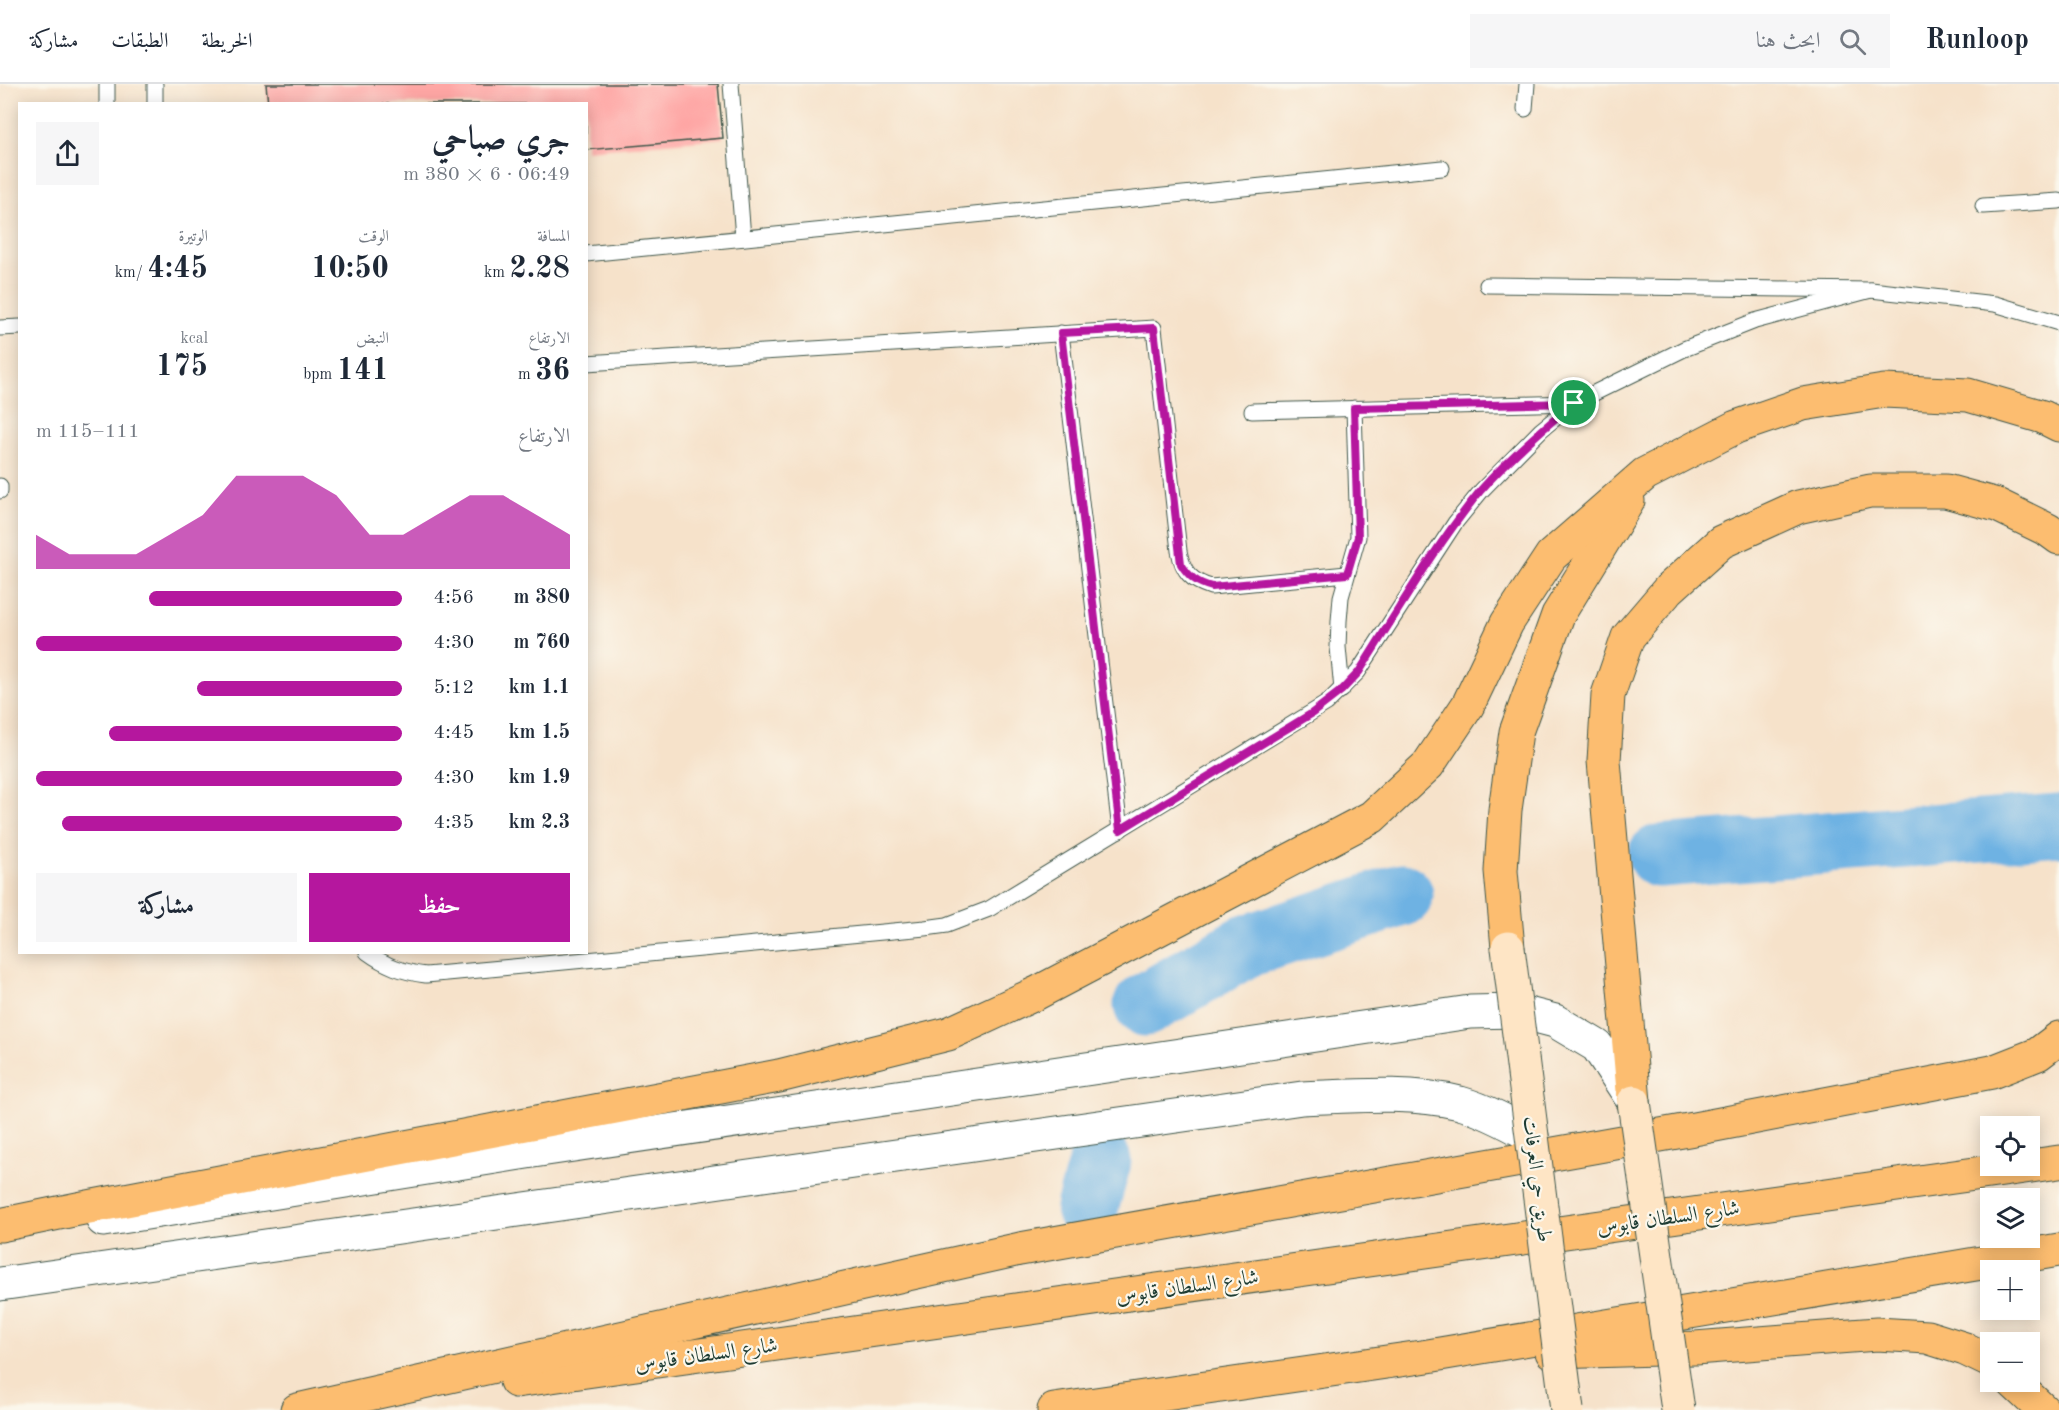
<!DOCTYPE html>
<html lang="ar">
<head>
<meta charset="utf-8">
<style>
  :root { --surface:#fff; --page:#f6f6f7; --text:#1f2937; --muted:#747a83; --line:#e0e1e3; --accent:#b5179e }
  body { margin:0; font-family:"Old Standard TT",Amiri,serif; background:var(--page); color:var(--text); direction:rtl; height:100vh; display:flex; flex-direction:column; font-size:22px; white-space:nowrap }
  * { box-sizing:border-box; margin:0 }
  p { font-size:20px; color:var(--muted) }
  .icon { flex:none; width:33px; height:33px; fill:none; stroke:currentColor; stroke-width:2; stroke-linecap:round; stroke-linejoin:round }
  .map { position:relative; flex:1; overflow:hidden; direction:ltr }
  .drawer { position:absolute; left:18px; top:18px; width:570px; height:852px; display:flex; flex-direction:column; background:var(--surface); border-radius:0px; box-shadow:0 3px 15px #0003; direction:rtl }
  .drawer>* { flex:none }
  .tools { position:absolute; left:1980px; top:1032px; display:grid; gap:12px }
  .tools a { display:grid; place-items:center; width:60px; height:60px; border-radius:0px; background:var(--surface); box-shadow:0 3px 15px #0003; font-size:30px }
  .pin { position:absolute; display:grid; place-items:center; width:51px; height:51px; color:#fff; margin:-26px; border:3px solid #fff; border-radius:50%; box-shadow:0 2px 6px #0007 }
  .round { display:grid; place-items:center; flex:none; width:63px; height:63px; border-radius:0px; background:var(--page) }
  .head { display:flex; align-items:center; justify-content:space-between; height:102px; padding:0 18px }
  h1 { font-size:33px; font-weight:700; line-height:45px }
  .stats { display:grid; grid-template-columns:repeat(3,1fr); gap:9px; height:102px; padding:6px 18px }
  .stats div { display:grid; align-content:center }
  .stats b { font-size:30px; font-weight:700 }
  .stats small { font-size:16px; font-weight:400 }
  .stats p { font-size:16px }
  .chart { height:168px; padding:12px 18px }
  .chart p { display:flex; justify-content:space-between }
  .chart svg { width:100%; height:108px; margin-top:6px; fill:var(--accent); opacity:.7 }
  .button { display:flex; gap:12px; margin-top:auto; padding:12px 18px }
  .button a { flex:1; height:69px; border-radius:0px; background:var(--accent); color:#fff; font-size:24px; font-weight:700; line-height:69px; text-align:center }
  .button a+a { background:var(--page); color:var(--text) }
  ul { padding:0 18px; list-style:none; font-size:20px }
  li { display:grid; grid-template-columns:96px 72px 1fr; align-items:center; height:45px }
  li i { height:15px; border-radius:8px; background:var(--accent) }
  header { display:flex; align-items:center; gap:36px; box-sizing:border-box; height:84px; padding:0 30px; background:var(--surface); border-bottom:2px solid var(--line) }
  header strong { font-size:28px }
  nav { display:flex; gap:33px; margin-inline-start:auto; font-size:21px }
  .search { width:420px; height:54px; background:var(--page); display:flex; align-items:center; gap:15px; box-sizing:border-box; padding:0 21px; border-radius:0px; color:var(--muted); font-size:22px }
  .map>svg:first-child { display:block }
</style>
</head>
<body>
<header>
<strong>Runloop</strong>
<div class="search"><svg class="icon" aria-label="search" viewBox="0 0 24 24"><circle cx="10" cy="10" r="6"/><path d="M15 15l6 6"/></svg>ابحث هنا</div>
<nav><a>الخريطة</a><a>الطبقات</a><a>مشاركة</a></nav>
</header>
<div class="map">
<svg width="2059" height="1326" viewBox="0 0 2059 1326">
  <rect width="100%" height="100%" fill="#fbf7ec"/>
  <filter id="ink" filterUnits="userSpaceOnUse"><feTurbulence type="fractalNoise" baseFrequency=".0167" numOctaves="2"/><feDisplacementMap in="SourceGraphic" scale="12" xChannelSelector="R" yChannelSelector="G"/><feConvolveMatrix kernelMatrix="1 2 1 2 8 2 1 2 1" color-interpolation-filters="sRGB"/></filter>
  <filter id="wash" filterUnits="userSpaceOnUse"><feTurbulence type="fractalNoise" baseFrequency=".008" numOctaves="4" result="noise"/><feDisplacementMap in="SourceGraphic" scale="24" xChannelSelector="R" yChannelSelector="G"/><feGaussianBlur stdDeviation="1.35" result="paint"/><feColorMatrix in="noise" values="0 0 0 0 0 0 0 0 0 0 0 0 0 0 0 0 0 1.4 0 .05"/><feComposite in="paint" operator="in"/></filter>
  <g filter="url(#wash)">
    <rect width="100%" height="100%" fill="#f6e2ca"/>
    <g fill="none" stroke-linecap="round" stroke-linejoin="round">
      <g stroke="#6eb2e3" stroke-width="63">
        <path d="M1659 772 2059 741"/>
        <path d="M1145 921 1244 863 1402 811"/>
        <path d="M1087 1124 1100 1077"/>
      </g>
    </g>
    <g id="blocks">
      <path fill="#fea6a4" d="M266 0H718L723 54 586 66V20H268Z"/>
    </g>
  </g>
  <g filter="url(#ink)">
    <use href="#blocks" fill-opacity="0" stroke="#3f564a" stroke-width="1.5"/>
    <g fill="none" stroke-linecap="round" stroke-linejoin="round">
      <defs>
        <g id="service">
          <path d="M155 0V20"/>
          <path d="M731 0 743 154"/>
          <path d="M107 20V0"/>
          <path d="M1525 25 1527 0"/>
          <path d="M1983 122 2059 117"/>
          <path d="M586 170 1442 84"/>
          <path d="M1487 201 1871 206 1995 220 2059 239"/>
          <path d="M0 244 20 243"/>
          <path d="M1061 249 1120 746"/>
          <path d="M586 279 1154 244 1179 467C1183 488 1191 497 1211 503L1347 490"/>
          <path d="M1252 327 1574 319"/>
          <path d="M0 402V407"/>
          <path d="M1342 606 1338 563 1339 537 1341 513 1358 453 1354 324"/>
          <path d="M367 868C386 882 403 888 426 891L925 844 947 841 989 825 1327 619 1358 588 1455 439 1482 406 1541 346 1574 319 1684 265 1755 237 1871 206"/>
        </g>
        <g id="tertiary">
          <path d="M103 1136 533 1067 1470 928 1516 927 1555 937 1597 962 1634 1018"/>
          <path d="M0 1200 1302 1014C1354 1012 1408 1007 1460 1019 1485 1026 1509 1039 1532 1052"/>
        </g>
        <g id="trunk">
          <path d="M1508 864 1501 787 1505 726 1516 648 1558 531 1628 417"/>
          <path d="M1634 1018 1604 677 1608 611 1628 553 1669 505 1721 458 1798 423 1870 407H1946L1997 421 2048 446 2059 454"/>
          <path d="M0 1141 78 1125 779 992 948 950 1037 909 1372 733 1428 681 1468 621 1507 539 1551 472 1645 390 1736 343 1803 320 1884 307 1968 311 2043 333 2059 341"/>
          <path d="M1552 1268 1695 1264 1877 1250 1927 1253 1965 1265 1990 1277"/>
          <path d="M516 1297 2059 1078"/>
          <path d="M2013 1298 2043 1326"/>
          <path d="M297 1326 1020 1165 1694 1045 1992 988 2038 970 2059 954"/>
          <path d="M1054 1326 1428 1272 2059 1166"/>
        </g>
      </defs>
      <use href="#service" stroke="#3f564a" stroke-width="17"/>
      <use href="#tertiary" stroke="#3f564a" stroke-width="35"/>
      <use href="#trunk" stroke="#3f564a" stroke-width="35"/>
      <use href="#service" stroke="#fff" stroke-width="15"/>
      <use href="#tertiary" stroke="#fff" stroke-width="33"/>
      <use href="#trunk" stroke="#fcbd6f" stroke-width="33"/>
      <defs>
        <g id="secondary-bridge">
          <path d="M1508 864 1567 1326"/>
          <path d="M1634 1018 1678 1326"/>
        </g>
      </defs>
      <use href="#secondary-bridge" stroke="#3f564a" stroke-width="35" stroke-linecap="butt"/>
      <use href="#secondary-bridge" stroke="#fee5c5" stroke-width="33"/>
    </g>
  </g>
  <g fill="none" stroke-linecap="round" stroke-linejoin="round" filter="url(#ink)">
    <defs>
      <path id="route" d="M1154 244 1181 480C1189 493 1197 499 1212 503L1347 490 1358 453 1354 324 1574 319C1541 346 1509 374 1481 406 1435 462 1398 527 1359 588L1342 606 1311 630 1120 746 1061 249Z"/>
    </defs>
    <use href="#route" stroke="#fff" stroke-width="12"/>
    <use href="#route" stroke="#b5179e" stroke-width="8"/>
  </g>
  <g text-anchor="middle" stroke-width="4.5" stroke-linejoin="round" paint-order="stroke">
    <g font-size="21" fill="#1f3d34" stroke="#fbf7ec">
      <text transform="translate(1538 1095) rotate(83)" y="7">طريق حي العرفات</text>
      <text transform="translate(1668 1133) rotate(-8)" y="7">شارع السلطان قابوس</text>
      <text transform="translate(1187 1202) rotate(-8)" y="7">شارع السلطان قابوس</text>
      <text transform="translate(706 1270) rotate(-8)" y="7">شارع السلطان قابوس</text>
    </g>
  </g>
</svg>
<div class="tools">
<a><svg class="icon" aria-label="locate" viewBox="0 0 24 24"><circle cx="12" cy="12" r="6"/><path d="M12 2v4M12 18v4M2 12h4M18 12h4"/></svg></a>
<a><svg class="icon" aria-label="layers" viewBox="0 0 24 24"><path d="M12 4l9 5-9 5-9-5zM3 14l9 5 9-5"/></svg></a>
<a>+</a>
<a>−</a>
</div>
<div class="pin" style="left:1574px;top:319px;background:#1e9e55"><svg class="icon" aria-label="arrive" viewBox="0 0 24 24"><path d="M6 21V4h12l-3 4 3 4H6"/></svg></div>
<section class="drawer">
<div class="head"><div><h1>جري صباحي</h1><p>06:49 · 6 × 380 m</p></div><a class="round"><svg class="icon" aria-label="share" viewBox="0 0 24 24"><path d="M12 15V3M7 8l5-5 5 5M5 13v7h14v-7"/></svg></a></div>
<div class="stats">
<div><p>المسافة</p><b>2.28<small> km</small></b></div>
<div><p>الوقت</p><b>10:50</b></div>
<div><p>الوتيرة</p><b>4:45<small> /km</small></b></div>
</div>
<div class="stats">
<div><p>الارتفاع</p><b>36<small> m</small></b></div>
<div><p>النبض</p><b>141<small> bpm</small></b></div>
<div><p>kcal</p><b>175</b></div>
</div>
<div class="chart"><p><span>الارتفاع</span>111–115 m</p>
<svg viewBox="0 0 160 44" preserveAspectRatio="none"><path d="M0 44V30L10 38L20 38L30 38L40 30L50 22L60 6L70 6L80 6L90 14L100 30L110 30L120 22L130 14L140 14L150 22L160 30V44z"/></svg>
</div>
<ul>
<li><b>380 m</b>4:56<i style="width:69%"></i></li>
<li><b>760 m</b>4:30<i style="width:100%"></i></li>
<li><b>1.1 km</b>5:12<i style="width:56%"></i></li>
<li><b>1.5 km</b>4:45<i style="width:80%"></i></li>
<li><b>1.9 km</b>4:30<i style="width:100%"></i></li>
<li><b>2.3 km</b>4:35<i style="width:93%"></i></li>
</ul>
<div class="button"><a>حفظ</a><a>مشاركة</a></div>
</section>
</div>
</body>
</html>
